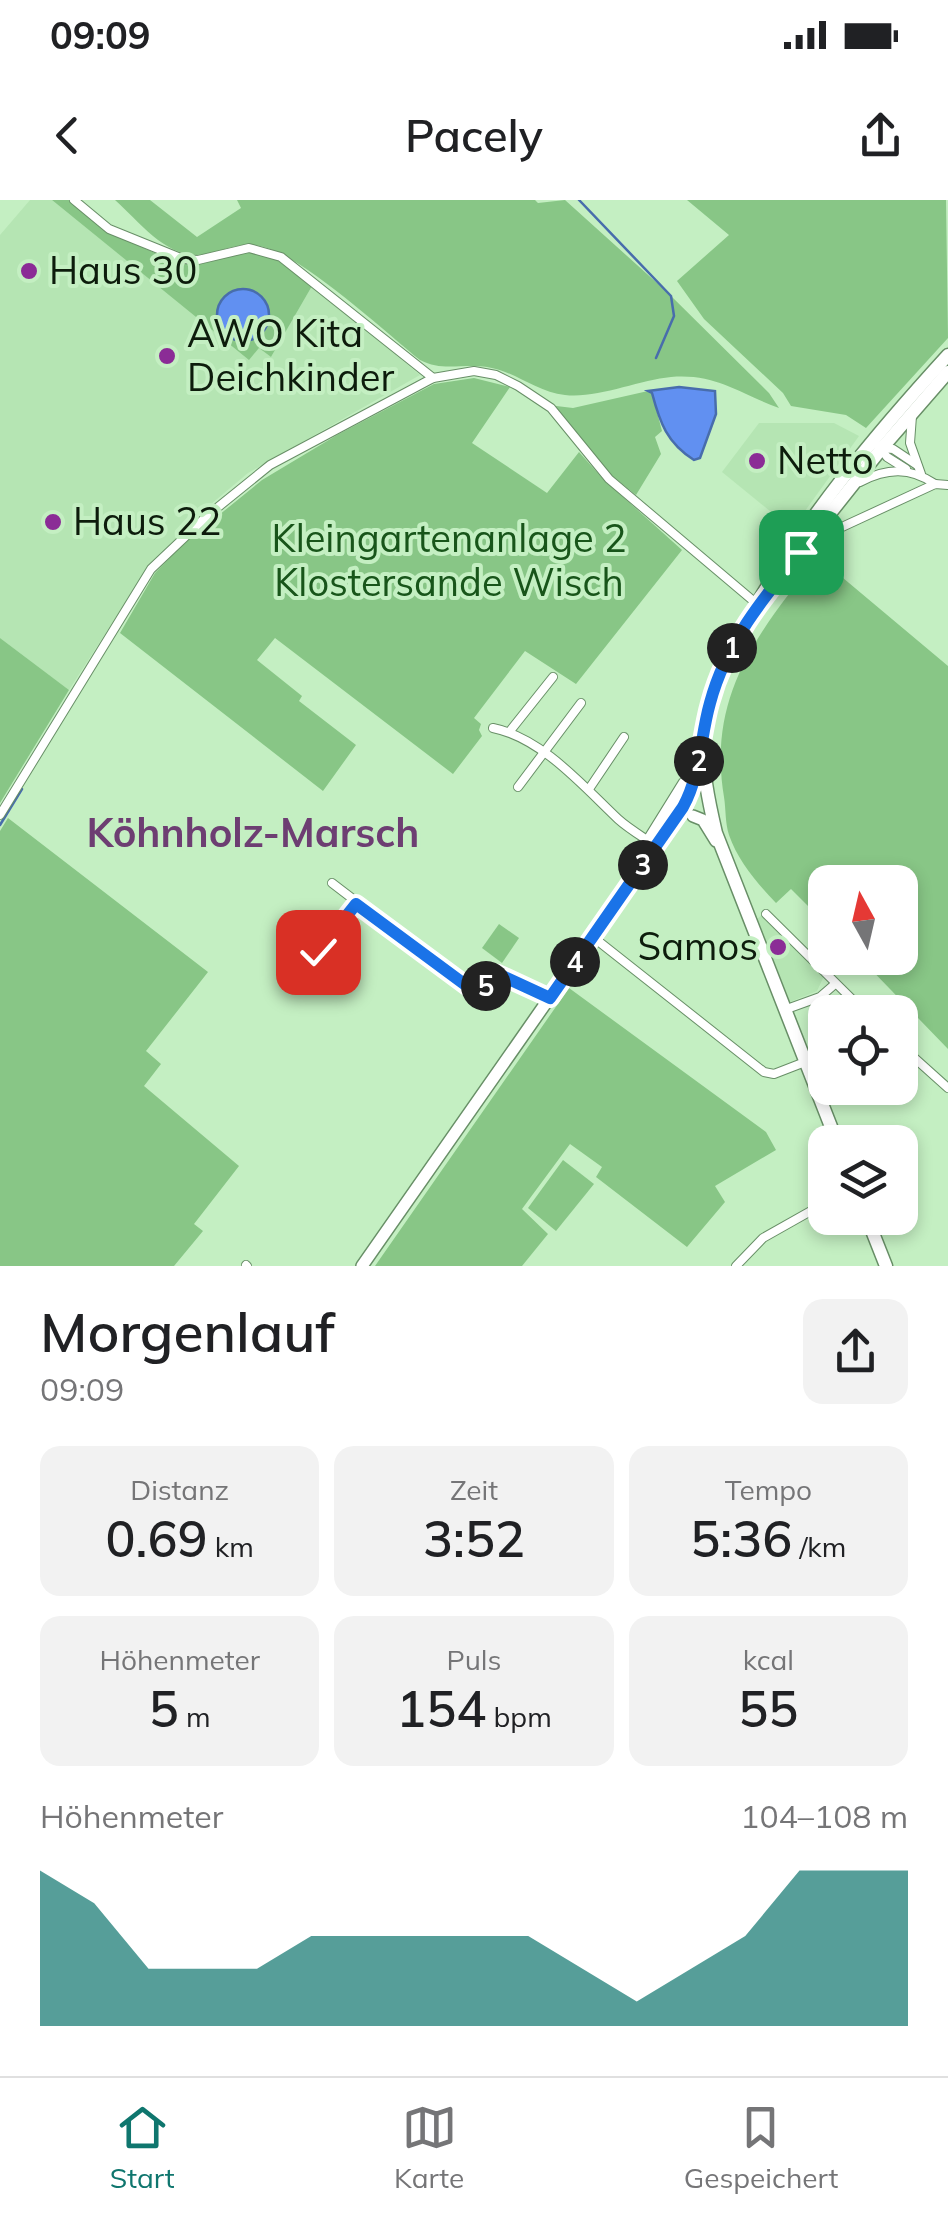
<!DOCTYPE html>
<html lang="de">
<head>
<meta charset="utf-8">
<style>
  :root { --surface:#fff; --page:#f2f2f2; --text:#202124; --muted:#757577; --line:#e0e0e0; --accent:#0f766e }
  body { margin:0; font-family:Mulish,sans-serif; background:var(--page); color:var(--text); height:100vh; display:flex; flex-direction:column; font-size:38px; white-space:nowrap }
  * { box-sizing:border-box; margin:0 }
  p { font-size:32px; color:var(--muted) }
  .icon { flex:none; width:55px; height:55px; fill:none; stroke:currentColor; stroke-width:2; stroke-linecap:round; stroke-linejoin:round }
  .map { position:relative; height:1066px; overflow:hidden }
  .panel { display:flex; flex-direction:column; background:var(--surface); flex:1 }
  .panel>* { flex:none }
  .needle { width:65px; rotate:352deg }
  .tools { position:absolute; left:808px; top:665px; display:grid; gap:20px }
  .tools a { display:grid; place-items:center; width:110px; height:110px; border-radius:20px; background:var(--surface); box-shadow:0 5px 15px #0003; font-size:50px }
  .pin { position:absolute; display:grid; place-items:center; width:85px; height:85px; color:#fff; margin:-42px; border-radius:20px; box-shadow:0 5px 15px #0006 }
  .km { position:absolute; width:50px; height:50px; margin:-25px; border-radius:50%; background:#222; color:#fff; font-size:28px; line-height:50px; text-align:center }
  .round { display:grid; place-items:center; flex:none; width:105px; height:105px; border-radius:20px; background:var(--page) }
  .summary { display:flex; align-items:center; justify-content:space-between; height:170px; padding:0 40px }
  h1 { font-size:55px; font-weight:600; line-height:75px }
  .metrics { display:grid; grid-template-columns:repeat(3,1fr); gap:15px; height:170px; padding:10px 40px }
  .metrics div { display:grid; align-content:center; border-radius:20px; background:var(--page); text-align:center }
  .metrics b { font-size:50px; font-weight:600 }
  .metrics small { font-size:28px; font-weight:400 }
  .metrics p { font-size:28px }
  .chart { height:280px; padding:20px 40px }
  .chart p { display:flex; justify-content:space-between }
  .chart svg { width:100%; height:180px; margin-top:10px; fill:var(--accent); opacity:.7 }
  .status { display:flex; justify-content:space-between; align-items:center; height:70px; padding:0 50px; background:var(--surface); direction:ltr }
  .status svg { height:28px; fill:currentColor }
  header { display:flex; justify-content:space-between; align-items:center; height:130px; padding:0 40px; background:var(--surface); font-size:45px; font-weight:600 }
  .dock { display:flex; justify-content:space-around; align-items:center; height:140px; border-top:2px solid var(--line); background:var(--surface); font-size:28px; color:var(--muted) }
  .dock a { display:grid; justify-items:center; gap:5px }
  .dock .on { color:var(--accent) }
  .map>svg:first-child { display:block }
</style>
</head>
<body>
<div class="status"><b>09:09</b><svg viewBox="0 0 49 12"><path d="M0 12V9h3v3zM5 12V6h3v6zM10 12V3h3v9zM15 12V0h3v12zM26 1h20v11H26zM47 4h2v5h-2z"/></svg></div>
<header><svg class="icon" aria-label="back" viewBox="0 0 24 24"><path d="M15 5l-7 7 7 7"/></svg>Pacely<svg class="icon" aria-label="share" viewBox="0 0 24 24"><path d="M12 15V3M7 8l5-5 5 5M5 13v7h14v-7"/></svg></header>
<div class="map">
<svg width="948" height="1066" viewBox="0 0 948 1066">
  <rect width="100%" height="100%" fill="#c4efc2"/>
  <g fill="#b5e5b3">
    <path d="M30 0H52L249 159 259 148 271 157 312 86 420 175 248 273 204 310 148 367 69 490 0 438V35Z"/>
    <path d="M759 223H834L859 236 792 329 722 272Z"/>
    <path d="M763 714 824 776 817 791 790 802 757 719Z"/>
  </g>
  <g fill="#88c686">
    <path d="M52 0H69L108 32 173 61 200 64 250 52 273 57 312 86 271 157 259 148 249 160Z"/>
    <path d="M115 0H150L197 37 241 8 237 0H535L538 3 565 0 667 92 769 193 779 208C740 194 716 173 671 177 639 180 596 199 565 195 536 192 515 171 487 167 462 163 443 172 420 160 384 131 305 58 264 47 245 41 229 48 211 53 170 64 143 25 115 0Z"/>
    <path d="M687 0H946L948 138 866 228 846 215 791 206 783 193 704 119 677 81 729 35Z"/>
    <path d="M474 178 510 187 472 243 547 293 579 252 603 279 682 350 576 484 525 451 474 518 481 524 479 530 482 536 453 574 275 438 257 460 302 496 299 501 356 545 323 591 120 433 155 373 181 346 262 280 337 235 434 184Z"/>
    <path d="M648 191 652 193 662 231 655 237 661 254 636 295 611 275 548 205 573 208Z"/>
    <path d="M818 357 948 466V849L860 758H900V682H825V723L791 689 776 703C757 683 738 661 729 635 725 623 726 610 724 597 707 496 758 432 818 357Z"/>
    <path d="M0 438 69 490 0 603Z"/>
    <path d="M8 618 208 772 146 851 161 864 144 886 239 966 194 1024 203 1031 174 1066H0V631Z"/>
    <path d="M499 724 519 738 502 763 482 748Z"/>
    <path d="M569 788 766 932 776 950 715 986 725 1002 687 1047 596 977 602 967 570 944 522 1009 548 1034 522 1066H375Z"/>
    <path d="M563 960 594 984 556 1031 528 1008Z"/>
  </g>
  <g fill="#6190f1" stroke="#486dac" stroke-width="2.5">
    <circle cx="243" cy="115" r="26"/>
    <path d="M679 187 715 191 716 214 700 258 694 260C667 243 660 223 652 193L648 191Z"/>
  </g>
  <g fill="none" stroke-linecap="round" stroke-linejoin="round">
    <g stroke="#486dac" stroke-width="2.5">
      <path d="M579 0 671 96 674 116 656 158"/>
      <path d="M0 625 22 589"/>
    </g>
    <defs>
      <g id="street">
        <path d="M74 0 109 29 183 59 198 60 249 48 281 57 433 178"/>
        <path d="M912 216 910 243 921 274"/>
        <path d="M879 246 887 257 906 269"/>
        <path d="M882 248 893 249 917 265"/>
        <path d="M860 282C887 268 910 267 935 284"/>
        <path d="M842 327 935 284 948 285"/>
        <path d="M493 528C542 538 583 586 618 619 629 629 643 637 656 646"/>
        <path d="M510 531 553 477"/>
        <path d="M518 587 581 503"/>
        <path d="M589 589 624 537"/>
        <path d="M0 615 151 369 207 316 270 265 433 178 474 171 496 175 518 186 551 208 609 279 757 404"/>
        <path d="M647 640 683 582"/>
        <path d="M332 683 473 791H481L498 774 550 798"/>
        <path d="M766 714 865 812"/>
        <path d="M593 737 764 872 774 874 805 862"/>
        <path d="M322 747 331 756 324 765 317 761 318 752 356 704"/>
        <path d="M784 810 820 797 835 784"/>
        <path d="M900 845 948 888"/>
        <path d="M246 1065 247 1066"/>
        <path d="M736 1066 763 1038 825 1003"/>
      </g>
      <g id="secondary">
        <path d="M693 616 703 620 716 641"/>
        <path d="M362 1066 683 607 694 586 700 555"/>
      </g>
      <g id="primary">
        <path d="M778 379 882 248 948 172"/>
        <path d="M837 942 716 633C709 603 701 567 704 535 708 488 731 449 754 409 808 315 875 235 948 155"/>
        <path d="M867 1018 886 1066"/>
      </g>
    </defs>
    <use href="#street" stroke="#688f67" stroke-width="10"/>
    <use href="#secondary" stroke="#688f67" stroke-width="14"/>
    <use href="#primary" stroke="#688f67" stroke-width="15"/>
    <use href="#street" stroke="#fff" stroke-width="8"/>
    <use href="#secondary" stroke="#fff" stroke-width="11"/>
    <use href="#primary" stroke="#fff" stroke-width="12"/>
  </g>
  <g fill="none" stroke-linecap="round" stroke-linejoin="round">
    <defs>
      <path id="route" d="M318 752 356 704 475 792 483 790 498 774 550 798 683 607C701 574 700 538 710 503 726 443 763 398 801 352"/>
    </defs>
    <use href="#route" stroke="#fff" stroke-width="20"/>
    <use href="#route" stroke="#1a73e8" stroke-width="12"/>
  </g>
  <g fill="#8b2c96" stroke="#c4efc2" stroke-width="4">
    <circle cx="29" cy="71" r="10"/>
    <circle cx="167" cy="156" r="10"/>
    <circle cx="757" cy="261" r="10"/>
    <circle cx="53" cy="322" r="10"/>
    <circle cx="778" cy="747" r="10"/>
  </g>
  <g text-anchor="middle" stroke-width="8" stroke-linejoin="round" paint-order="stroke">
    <g font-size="38" fill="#0d1c0c" stroke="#c4efc2" text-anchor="start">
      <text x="49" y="84">Haus 30</text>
      <text x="187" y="147">AWO Kita<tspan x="187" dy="44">Deichkinder</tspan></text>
      <text x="777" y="274">Netto</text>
      <text x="73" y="335">Haus 22</text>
      <text x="758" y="760" text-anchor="end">Samos</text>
    </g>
    <g font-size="38" fill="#18551a" stroke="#c4efc2">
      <text x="449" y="352">Kleingartenanlage 2<tspan x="449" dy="44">Klostersande Wisch</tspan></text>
    </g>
    <g font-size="40" font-weight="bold" fill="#6d3e72" stroke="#c4efc2">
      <text x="253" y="647">Köhnholz-Marsch</text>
    </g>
  </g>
</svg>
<div class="tools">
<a><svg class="needle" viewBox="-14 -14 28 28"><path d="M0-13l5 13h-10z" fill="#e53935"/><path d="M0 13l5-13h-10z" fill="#757577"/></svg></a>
<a><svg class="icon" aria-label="locate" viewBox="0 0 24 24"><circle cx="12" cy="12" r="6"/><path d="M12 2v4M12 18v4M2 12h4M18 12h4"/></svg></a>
<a><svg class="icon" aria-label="layers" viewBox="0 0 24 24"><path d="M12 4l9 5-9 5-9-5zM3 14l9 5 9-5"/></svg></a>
</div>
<div class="pin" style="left:801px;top:352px;background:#1e9e55"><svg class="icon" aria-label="arrive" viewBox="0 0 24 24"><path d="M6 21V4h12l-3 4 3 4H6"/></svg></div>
<div class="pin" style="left:318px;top:752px;background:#d93025"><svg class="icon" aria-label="check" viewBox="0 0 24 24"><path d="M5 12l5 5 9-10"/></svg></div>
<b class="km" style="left:732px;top:448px">1</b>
<b class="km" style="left:699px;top:561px">2</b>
<b class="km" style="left:643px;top:665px">3</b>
<b class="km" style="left:575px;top:762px">4</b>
<b class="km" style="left:486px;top:786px">5</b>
</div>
<section class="panel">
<div class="summary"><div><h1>Morgenlauf</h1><p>09:09</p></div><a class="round"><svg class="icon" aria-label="share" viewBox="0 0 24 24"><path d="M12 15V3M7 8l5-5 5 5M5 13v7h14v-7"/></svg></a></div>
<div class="metrics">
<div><p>Distanz</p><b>0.69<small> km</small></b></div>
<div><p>Zeit</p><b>3:52</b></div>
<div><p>Tempo</p><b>5:36<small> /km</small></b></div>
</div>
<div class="metrics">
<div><p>Höhenmeter</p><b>5<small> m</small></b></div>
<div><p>Puls</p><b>154<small> bpm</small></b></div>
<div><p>kcal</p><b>55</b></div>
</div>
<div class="chart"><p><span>Höhenmeter</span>104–108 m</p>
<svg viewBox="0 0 160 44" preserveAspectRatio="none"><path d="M0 44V6L10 14L20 30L30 30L40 30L50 22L60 22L70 22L80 22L90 22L100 30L110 38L120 30L130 22L140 6L150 6L160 6V44z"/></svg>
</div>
</section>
<nav class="dock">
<a class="on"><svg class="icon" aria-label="home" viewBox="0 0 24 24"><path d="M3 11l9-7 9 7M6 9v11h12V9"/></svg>Start</a>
<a><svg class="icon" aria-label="map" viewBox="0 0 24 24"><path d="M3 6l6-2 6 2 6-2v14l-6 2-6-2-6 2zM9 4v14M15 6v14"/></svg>Karte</a>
<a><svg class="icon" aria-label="saved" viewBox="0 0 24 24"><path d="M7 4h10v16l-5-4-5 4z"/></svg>Gespeichert</a>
</nav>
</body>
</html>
